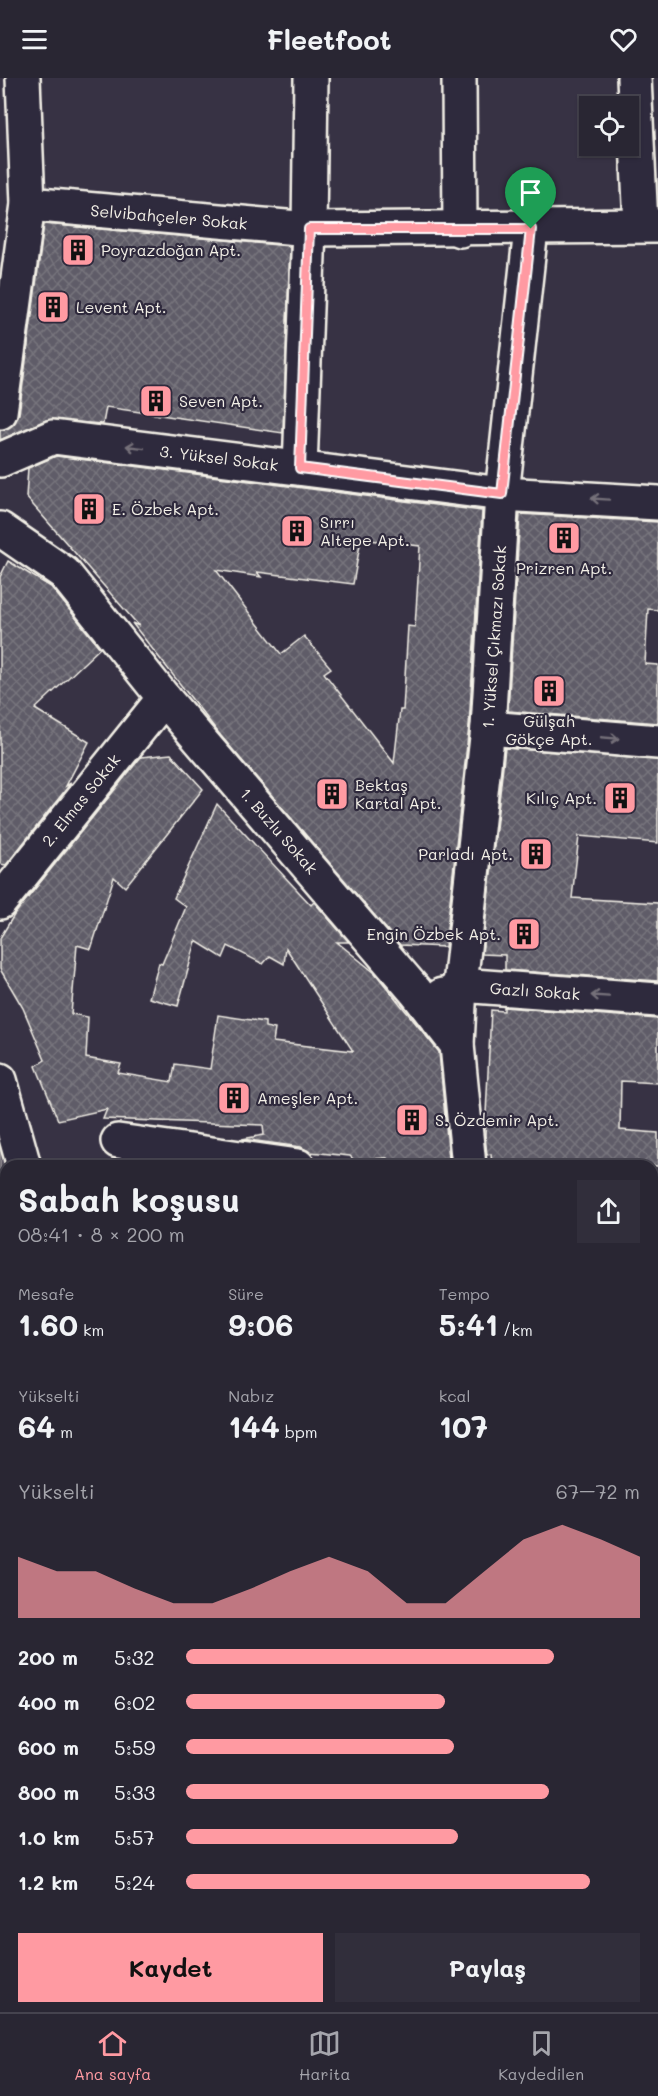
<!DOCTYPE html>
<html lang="tr">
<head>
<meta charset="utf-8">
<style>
  :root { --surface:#292633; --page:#312e3b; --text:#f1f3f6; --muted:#a5a5ac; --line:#45434e; --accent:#ff9aa2 }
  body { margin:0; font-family:Mali,sans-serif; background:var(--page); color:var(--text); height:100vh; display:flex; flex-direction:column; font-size:22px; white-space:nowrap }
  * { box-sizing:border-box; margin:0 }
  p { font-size:20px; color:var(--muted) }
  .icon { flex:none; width:33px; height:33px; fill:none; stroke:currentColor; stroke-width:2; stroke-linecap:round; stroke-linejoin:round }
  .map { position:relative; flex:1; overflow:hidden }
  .panel { position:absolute; left:0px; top:1082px; width:658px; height:854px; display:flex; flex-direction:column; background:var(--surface); border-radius:18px 18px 0 0; box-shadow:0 2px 4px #0004,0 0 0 2px var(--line) }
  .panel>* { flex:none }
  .fabs { position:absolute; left:579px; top:18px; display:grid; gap:12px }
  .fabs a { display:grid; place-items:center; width:60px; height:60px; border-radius:0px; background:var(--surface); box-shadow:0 2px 4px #0004,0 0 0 2px var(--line); font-size:30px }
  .pin { position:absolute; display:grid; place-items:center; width:51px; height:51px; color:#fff; margin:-62px -26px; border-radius:50% 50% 50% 0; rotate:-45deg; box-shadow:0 0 6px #0007 }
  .pin .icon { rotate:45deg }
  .round { display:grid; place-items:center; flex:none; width:63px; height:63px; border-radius:0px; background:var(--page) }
  .headline { display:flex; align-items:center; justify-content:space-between; height:102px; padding:0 18px }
  h1 { font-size:33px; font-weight:700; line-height:45px }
  .figures { display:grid; grid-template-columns:repeat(3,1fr); gap:9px; height:102px; padding:6px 18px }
  .figures div { display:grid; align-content:center }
  .figures b { font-size:30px; font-weight:700 }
  .figures small { font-size:16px; font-weight:400 }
  .figures p { font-size:16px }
  .chart { height:168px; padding:12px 18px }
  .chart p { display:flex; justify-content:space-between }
  .chart svg { width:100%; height:108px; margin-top:6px; fill:var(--accent); opacity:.7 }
  .button { display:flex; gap:12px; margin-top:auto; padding:12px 18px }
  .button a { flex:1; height:69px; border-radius:0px; background:var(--accent); color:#111; font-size:24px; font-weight:700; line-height:69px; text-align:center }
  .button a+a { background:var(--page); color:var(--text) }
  ul { padding:0 18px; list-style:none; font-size:20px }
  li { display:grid; grid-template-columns:96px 72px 1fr; align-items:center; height:45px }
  li i { height:15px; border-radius:8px; background:var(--accent) }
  header { display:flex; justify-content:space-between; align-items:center; height:78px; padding:0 18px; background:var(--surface); font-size:27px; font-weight:700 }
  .tabs { display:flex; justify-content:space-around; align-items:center; height:84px; border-top:2px solid var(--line); background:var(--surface); font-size:16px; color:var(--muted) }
  .tabs a { display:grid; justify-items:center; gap:3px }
  .tabs .current { color:var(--accent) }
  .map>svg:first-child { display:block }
</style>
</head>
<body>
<header><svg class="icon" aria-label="menu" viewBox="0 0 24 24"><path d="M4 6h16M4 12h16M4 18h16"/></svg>Fleetfoot<svg class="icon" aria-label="heart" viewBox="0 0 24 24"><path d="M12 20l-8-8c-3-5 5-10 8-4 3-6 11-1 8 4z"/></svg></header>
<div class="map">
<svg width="658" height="1934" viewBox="0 0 658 1934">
  <defs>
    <pattern id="grass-dots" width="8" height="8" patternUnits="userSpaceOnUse" patternTransform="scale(1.5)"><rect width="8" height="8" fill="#504b59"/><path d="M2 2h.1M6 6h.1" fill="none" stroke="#6a6571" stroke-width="1.8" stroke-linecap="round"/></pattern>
    <pattern id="building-cross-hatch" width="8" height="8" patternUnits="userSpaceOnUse" patternTransform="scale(1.5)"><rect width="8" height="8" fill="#5f5c67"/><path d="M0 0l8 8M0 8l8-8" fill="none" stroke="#77747d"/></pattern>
  </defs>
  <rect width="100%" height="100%" fill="#373244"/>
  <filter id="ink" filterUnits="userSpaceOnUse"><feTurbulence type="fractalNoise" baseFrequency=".0167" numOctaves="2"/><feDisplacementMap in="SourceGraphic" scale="12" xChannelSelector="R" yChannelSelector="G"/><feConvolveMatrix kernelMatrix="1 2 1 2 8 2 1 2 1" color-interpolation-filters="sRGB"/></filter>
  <g filter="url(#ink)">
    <path fill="#433f4e" d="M652 1605 658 1607V1903L652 1902Z"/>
    <path fill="url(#grass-dots)" stroke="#a29ea0" stroke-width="1.5" d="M0 1068 6 1088V1209L0 1195Z"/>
    <g fill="url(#building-cross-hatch)" stroke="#f4f1e8" stroke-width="1.5" fill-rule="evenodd">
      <path d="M44 146 290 168 283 355 106 329 103 346 46 342 0 362V352L14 346 19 336Z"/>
      <path d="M56 378 482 433 469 648 445 869 400 867 221 658 132 545 139 548 26 419 28 390ZM361 461 420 468 415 549 408 548 403 632H400L394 685 324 595 331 590 304 558 281 576 216 492 261 499 257 494 353 506Z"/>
      <path d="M520 436 658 444V532L648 531 645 586 658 587V645L508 633Z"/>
      <path d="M8 483 51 509 100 570 35 631 89 664 66 708 71 705 6 787 0 786V499Z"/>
      <path d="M505 670 658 682V765L579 758 572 820 658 825V903L505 892V877L482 876Z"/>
      <path d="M171 676 203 711 125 809 114 799 91 871 77 867 71 936 88 939 86 980 121 986 118 995 172 1004 175 986 210 991 218 937 265 944V949L275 951 273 964 353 973 286 870 284 886 270 878 263 886 228 868 223 880 196 863 178 928 149 920 159 885 162 886 186 829 174 820 217 726 311 827 314 824 349 864H337L375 895 439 974 449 1081 408 1086V1082L389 1084 387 1080 354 1082 350 1078 310 1074 301 1069 242 1061 264 1057 263 1047 103 1041 107 1031 58 1042 36 988 45 982 23 930 0 891V860L14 837 141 679Z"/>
      <path d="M504 929 658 941V1005L621 1003 620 1052 658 1055V1088H492L491 1076 487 1077 485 1057 491 932 504 933Z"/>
    </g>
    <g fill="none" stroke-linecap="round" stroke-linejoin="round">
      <defs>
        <g id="minor">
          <path d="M459 0 460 152"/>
          <path d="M634 0 641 147"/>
          <path d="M28 126 309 151 658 148"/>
          <path d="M0 334 28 126 23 0"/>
          <path d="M0 382 53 359 502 416 658 425"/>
          <path d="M300 390 309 151 311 0"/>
          <path d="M0 451 64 495 164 620 416 914 457 967 469 1088"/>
          <path d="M488 650 658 664"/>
          <path d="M0 824 164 620"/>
          <path d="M442 917 450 916 460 907 658 922"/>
          <path d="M457 967 460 907 488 650 502 416 531 151"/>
          <path d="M118 1063 298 1088"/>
          <path d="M652 1134 658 1135"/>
          <path d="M652 1357 658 1358"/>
          <path d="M652 1591 658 1593"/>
          <path d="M0 1736 6 1738"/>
          <path d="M617 1929 642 1934"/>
        </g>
        <g id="major">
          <path d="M0 1002 24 1088"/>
          <path d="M0 1269 6 1282"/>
          <path d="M281 1929 282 1934"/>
          <path d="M379 1929 382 1934"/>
        </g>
      </defs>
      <use href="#minor" stroke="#f4f1e8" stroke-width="38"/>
      <use href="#major" stroke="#f4f1e8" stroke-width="38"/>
      <use href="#minor" stroke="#2f2a3d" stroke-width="33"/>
      <use href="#major" stroke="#2f2a3d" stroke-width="33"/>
    </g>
    <defs><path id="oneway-shaft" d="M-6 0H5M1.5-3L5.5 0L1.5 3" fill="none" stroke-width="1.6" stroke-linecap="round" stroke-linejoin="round" transform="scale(1.5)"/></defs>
    <g stroke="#747079">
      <use href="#oneway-shaft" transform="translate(135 369) rotate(-173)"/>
      <use href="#oneway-shaft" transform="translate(600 421) rotate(-176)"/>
      <use href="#oneway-shaft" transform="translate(610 660) rotate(5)"/>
      <use href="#oneway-shaft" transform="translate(600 918) rotate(-176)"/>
    </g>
  </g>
  <g fill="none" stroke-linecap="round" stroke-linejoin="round" filter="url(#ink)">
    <defs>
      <path id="route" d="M309 151H531L502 416 300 390Z"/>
    </defs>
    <use href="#route" stroke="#fff" stroke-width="12"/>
    <use href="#route" stroke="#ff9aa2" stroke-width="8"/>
  </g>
  <defs>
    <symbol id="building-square" viewBox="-11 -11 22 22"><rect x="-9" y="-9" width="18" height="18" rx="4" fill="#ff9aa2" stroke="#2f2a3d"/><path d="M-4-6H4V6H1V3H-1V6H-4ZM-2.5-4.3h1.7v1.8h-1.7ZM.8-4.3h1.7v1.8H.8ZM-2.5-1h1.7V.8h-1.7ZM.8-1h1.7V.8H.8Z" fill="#111"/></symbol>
  </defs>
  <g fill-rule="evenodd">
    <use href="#building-square" x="59" y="153" width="38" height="38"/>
    <use href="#building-square" x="34" y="210" width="38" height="38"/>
    <use href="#building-square" x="137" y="304" width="38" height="38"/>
    <use href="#building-square" x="70" y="412" width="38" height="38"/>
    <use href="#building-square" x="278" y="434" width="38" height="38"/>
    <use href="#building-square" x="545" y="441" width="38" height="38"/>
    <use href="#building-square" x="530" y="594" width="38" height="38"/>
    <use href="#building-square" x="313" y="697" width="38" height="38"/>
    <use href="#building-square" x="601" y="701" width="38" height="38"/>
    <use href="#building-square" x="517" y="757" width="38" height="38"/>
    <use href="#building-square" x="505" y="837" width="38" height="38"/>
    <use href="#building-square" x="215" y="1001" width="38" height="38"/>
    <use href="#building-square" x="393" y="1023" width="38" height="38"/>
  </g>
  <g text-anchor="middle" stroke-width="4.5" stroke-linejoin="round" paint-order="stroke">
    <g font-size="16" fill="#f4f1e8" stroke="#2f2a3d">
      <text transform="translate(169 139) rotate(5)" y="6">Selvibahçeler Sokak</text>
      <text transform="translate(219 380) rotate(7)" y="6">3. Yüksel Sokak</text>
      <text transform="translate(494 559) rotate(-86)" y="6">1. Yüksel Çıkmazı Sokak</text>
      <text transform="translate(81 722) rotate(-51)" y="6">2. Elmas Sokak</text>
      <text transform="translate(279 753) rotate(49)" y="6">1. Buzlu Sokak</text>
      <text transform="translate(535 913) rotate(4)" y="6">Gazlı Sokak</text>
    </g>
    <g font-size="16" fill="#f4f1e8" stroke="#2f2a3d" text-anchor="start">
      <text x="101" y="178">Poyrazdoğan Apt.</text>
      <text x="76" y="235">Levent Apt.</text>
      <text x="179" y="329">Seven Apt.</text>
      <text x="112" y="437">E. Özbek Apt.</text>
      <text x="320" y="450">Sırrı<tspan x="320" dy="18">Altepe Apt.</tspan></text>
      <text x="564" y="496" text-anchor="middle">Prizren Apt.</text>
      <text x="549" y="649" text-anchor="middle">Gülşah<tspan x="549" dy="18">Gökçe Apt.</tspan></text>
      <text x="355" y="713">Bektaş<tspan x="355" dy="18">Kartal Apt.</tspan></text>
      <text x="597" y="726" text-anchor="end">Kılıç Apt.</text>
      <text x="513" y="782" text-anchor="end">Parladı Apt.</text>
      <text x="501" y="862" text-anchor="end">Engin Özbek Apt.</text>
      <text x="257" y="1026">Ameşler Apt.</text>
      <text x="435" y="1048">S. Özdemir Apt.</text>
    </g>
  </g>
</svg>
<div class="fabs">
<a><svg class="icon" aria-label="locate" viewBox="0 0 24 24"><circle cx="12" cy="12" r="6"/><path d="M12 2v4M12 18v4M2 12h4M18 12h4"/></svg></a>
</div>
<div class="pin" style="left:531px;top:151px;background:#1e9e55"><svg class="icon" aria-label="arrive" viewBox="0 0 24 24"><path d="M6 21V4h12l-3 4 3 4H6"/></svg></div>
<section class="panel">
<div class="headline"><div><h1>Sabah koşusu</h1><p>08:41 · 8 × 200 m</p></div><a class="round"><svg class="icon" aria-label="share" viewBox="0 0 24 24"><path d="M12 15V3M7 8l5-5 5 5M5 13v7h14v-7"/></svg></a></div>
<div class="figures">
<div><p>Mesafe</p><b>1.60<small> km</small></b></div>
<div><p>Süre</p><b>9:06</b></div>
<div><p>Tempo</p><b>5:41<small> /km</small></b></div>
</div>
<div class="figures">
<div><p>Yükselti</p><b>64<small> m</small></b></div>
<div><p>Nabız</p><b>144<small> bpm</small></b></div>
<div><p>kcal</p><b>107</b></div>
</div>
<div class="chart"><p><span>Yükselti</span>67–72 m</p>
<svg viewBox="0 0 160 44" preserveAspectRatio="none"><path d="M0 44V19L10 25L20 25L30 32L40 38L50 38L60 32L70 25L80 19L90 25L100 38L110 38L120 25L130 12L140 6L150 12L160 19V44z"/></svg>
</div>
<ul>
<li><b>200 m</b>5:32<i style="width:81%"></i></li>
<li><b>400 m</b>6:02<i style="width:57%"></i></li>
<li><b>600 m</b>5:59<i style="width:59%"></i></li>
<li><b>800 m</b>5:33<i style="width:80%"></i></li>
<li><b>1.0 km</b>5:57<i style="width:60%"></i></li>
<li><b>1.2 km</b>5:24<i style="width:89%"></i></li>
</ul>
<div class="button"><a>Kaydet</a><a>Paylaş</a></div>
</section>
</div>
<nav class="tabs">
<a class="current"><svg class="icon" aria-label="home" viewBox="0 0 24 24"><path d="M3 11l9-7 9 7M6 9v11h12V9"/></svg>Ana sayfa</a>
<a><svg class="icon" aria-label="map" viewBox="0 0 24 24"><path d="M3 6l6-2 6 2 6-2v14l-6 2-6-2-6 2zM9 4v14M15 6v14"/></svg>Harita</a>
<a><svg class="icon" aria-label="saved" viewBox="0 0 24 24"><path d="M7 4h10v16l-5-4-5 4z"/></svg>Kaydedilen</a>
</nav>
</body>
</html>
